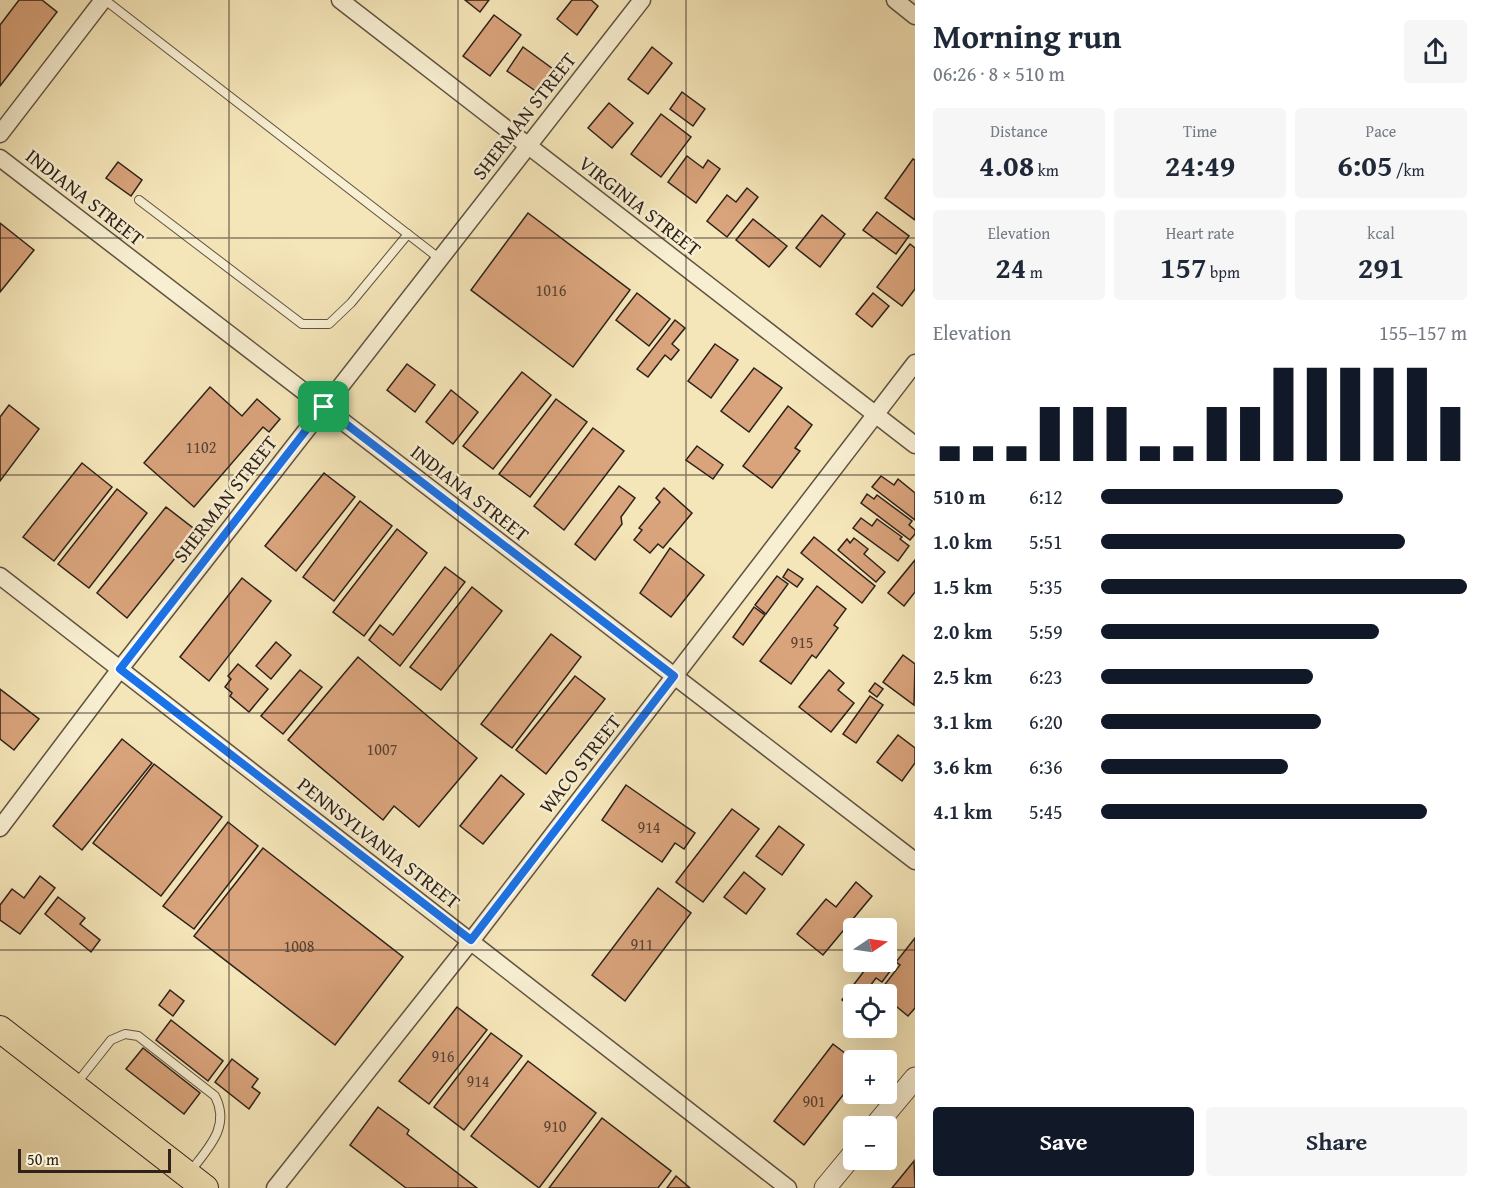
<!DOCTYPE html>
<html lang="en">
<head>
<meta charset="utf-8">
<style>
  :root { --surface:#fff; --page:#f6f6f7; --text:#1f2937; --muted:#747a83; --accent:#111827 }
  body { margin:0; font-family:"Gentium Book Plus",serif; background:var(--page); color:var(--text); height:100vh; display:flex; flex-direction:column; font-size:22px; white-space:nowrap }
  * { box-sizing:border-box; margin:0 }
  p { font-size:20px; color:var(--muted) }
  .icon { flex:none; width:33px; height:33px; fill:none; stroke:currentColor; stroke-width:2; stroke-linecap:round; stroke-linejoin:round }
  .map { position:relative; flex:1; overflow:hidden }
  .drawer { display:flex; flex-direction:column; background:var(--surface); width:570px }
  .drawer>* { flex:none }
  .needle { width:39px; rotate:77deg }
  .fabs { position:absolute; left:843px; top:918px; display:grid; gap:12px }
  .fabs a { display:grid; place-items:center; width:54px; height:54px; border-radius:6px; background:var(--surface); box-shadow:0 6px 24px #0002; font-size:30px }
  .scale { position:absolute; left:18px; bottom:15px; width:153px; box-sizing:border-box; padding-left:6px; border:3px solid #2e221b; border-top:0; font-size:16px; line-height:21px; white-space:nowrap; color:#2e221b; -webkit-text-stroke:4px #f8efd2; paint-order:stroke }
  .pin { position:absolute; display:grid; place-items:center; width:51px; height:51px; color:#fff; margin:-26px; border-radius:12px; box-shadow:0 3px 9px #0006 }
  .round { display:grid; place-items:center; flex:none; width:63px; height:63px; border-radius:6px; background:var(--page) }
  .headline { display:flex; align-items:center; justify-content:space-between; height:102px; padding:0 18px }
  h1 { font-size:33px; font-weight:800; line-height:45px }
  .stats { display:grid; grid-template-columns:repeat(3,1fr); gap:9px; height:102px; padding:6px 18px }
  .stats div { display:grid; align-content:center; border-radius:6px; background:var(--page); text-align:center }
  .stats b { font-size:30px; font-weight:800 }
  .stats small { font-size:16px; font-weight:400 }
  .stats p { font-size:16px }
  .chart { height:168px; padding:12px 18px }
  .chart p { display:flex; justify-content:space-between }
  .chart svg { width:100%; height:108px; margin-top:6px; stroke:var(--accent); stroke-width:6 }
  .action { display:flex; gap:12px; margin-top:auto; padding:12px 18px }
  .action a { flex:1; height:69px; border-radius:6px; background:var(--accent); color:#fff; font-size:24px; font-weight:800; line-height:69px; text-align:center }
  .action a+a { background:var(--page); color:var(--text) }
  ul { padding:0 18px; list-style:none; font-size:20px }
  li { display:grid; grid-template-columns:96px 72px 1fr; align-items:center; height:45px }
  li i { height:15px; border-radius:8px; background:var(--accent) }
  main { display:flex; flex:1; min-height:0 }
  .map>svg:first-child { display:block }
</style>
</head>
<body>
<main>
<div class="map">
<svg width="915" height="1188" viewBox="0 0 915 1188">
  <rect width="100%" height="100%" fill="#f5e6b9"/>
  <filter id="stains"><feTurbulence type="fractalNoise" baseFrequency=".00333" numOctaves="4"/><feColorMatrix values="0 0 0 0 .2 0 0 0 0 .09 0 0 0 0 .02 0 0 0 .5 -.17"/></filter>
  <radialGradient id="worn" r=".72"><stop offset=".6" stop-color="#630" stop-opacity="0"/><stop offset="1" stop-color="#630" stop-opacity=".3"/></radialGradient>
  <g fill="#d9a37b" stroke="#2e221b" stroke-width="1.5">
    <path d="M19 0H42L57 12 0 86V25Z"/>
    <path d="M465 0H489L480 12Z"/>
    <path d="M572 0H591L598 6 577 35 557 19Z"/>
    <path d="M494 15 521 35 490 76 463 56Z"/>
    <path d="M523 47 553 69 537 92 507 71Z"/>
    <path d="M652 47 672 63 648 94 628 79Z"/>
    <path d="M682 92 705 109 693 126 670 109Z"/>
    <path d="M609 103 633 123 612 148 588 128Z"/>
    <path d="M661 114 691 137 661 177 631 154Z"/>
    <path d="M687 156 703 168 708 160 720 169 696 203 668 182Z"/>
    <path d="M913 159 915 160V220L885 198Z"/>
    <path d="M118 162 142 180 131 196 106 178Z"/>
    <path d="M747 188 758 197 727 237 707 221 727 195 736 202Z"/>
    <path d="M877 212 909 236 896 254 863 230Z"/>
    <path d="M528 213 630 290 573 367 471 290Z"/>
    <path d="M822 215 845 234 820 267 796 248Z"/>
    <path d="M753 219 787 246 769 267 736 240Z"/>
    <path d="M0 223 34 250 0 292Z"/>
    <path d="M910 244 915 248V289L902 306 877 287Z"/>
    <path d="M637 293 670 319 649 346 616 320Z"/>
    <path d="M873 293 889 306 872 327 856 314Z"/>
    <path d="M675 320 685 328 672 344 679 350 671 360 665 355 648 377 637 369Z"/>
    <path d="M715 344 738 360 711 398 688 381Z"/>
    <path d="M407 364 435 385 415 412 387 390Z"/>
    <path d="M754 368 782 388 749 432 721 411Z"/>
    <path d="M522 372 551 395 493 469 463 446Z"/>
    <path d="M210 387 242 416 257 399 280 419 269 432 263 427 194 507 144 463Z"/>
    <path d="M451 390 478 412 453 444 426 422Z"/>
    <path d="M556 399 587 422 530 497 499 474Z"/>
    <path d="M9 405 39 429 0 481V417Z"/>
    <path d="M788 406 812 425 795 448 800 451 772 488 743 466Z"/>
    <path d="M593 428 624 451 564 530 534 506Z"/>
    <path d="M697 446 723 465 713 479 686 460Z"/>
    <path d="M82 463 112 487 54 561 23 537Z"/>
    <path d="M324 473 355 497 296 571 265 546Z"/>
    <path d="M881 476 894 485 898 479 915 493V520L872 487Z"/>
    <path d="M619 486 635 498 621 517 622 524 595 560 575 544Z"/>
    <path d="M664 488 692 513 663 548 658 544 650 553 634 540 642 530 639 528 660 502 656 498Z"/>
    <path d="M117 489 147 513 89 588 58 564Z"/>
    <path d="M867 494 874 499 877 495 912 521 909 525 915 530V534L910 540 861 503Z"/>
    <path d="M360 501 392 526 334 601 303 577Z"/>
    <path d="M166 507 197 531 127 618 97 593Z"/>
    <path d="M861 518 872 526 877 519 902 537 900 539 909 546 898 561 853 528Z"/>
    <path d="M397 529 427 553 364 636 333 612Z"/>
    <path d="M814 537 875 586 862 603 801 553Z"/>
    <path d="M854 538 868 549 864 554 885 572 876 582 838 550 847 539 850 543Z"/>
    <path d="M670 548 704 575 671 617 640 593Z"/>
    <path d="M915 560V592L904 606 888 593Z"/>
    <path d="M445 567 465 582 400 666 369 640 380 625 393 635Z"/>
    <path d="M788 569 803 579 797 587 783 577Z"/>
    <path d="M777 576 788 584 766 614 755 605Z"/>
    <path d="M242 578 271 601 209 681 180 657Z"/>
    <path d="M817 586 846 609 834 625 838 628 816 658 812 655 791 684 760 661Z"/>
    <path d="M472 587 502 611 441 690 410 667Z"/>
    <path d="M754 607 765 615 743 645 733 637Z"/>
    <path d="M551 634 581 657 512 748 481 724Z"/>
    <path d="M276 642 291 655 271 679 256 666Z"/>
    <path d="M903 655 915 664 914 705 883 682Z"/>
    <path d="M358 657 477 758 419 827 394 806 383 820 288 740Z"/>
    <path d="M238 664 268 689 249 712 230 696 232 693 225 687 231 679 228 676Z"/>
    <path d="M300 670 322 687 283 734 261 716Z"/>
    <path d="M829 670 844 683 838 690 854 703 831 732 799 707Z"/>
    <path d="M575 676 605 699 546 774 516 750Z"/>
    <path d="M875 683 883 689 877 697 869 691Z"/>
    <path d="M0 689 39 719 14 750 0 739Z"/>
    <path d="M870 696 883 705 856 743 843 734Z"/>
    <path d="M898 735 915 748V763L902 781 877 762Z"/>
    <path d="M122 739 152 763 82 850 53 826Z"/>
    <path d="M154 764 222 817 161 896 93 843Z"/>
    <path d="M501 775 524 794 483 844 460 826Z"/>
    <path d="M626 785 695 833 684 849 675 843 662 862 602 820Z"/>
    <path d="M732 809 759 829 703 902 676 882Z"/>
    <path d="M228 822 258 846 194 929 163 906Z"/>
    <path d="M779 826 804 845 782 875 756 856Z"/>
    <path d="M263 848 403 957 335 1045 194 936Z"/>
    <path d="M744 872 765 889 746 914 724 897Z"/>
    <path d="M40 876 55 888 20 934 0 920V905L12 889 24 898Z"/>
    <path d="M856 882 872 896 823 955 797 934 826 899 836 907Z"/>
    <path d="M658 888 691 913 625 1001 592 975Z"/>
    <path d="M58 897 85 918 80 924 100 940 91 952 45 914Z"/>
    <path d="M915 938V1008L908 1016 886 998V994L879 992 900 965 896 962Z"/>
    <path d="M871 962H885L891 970 882 982 876 978 864 994H854L853 1009 842 1000Z"/>
    <path d="M170 990 184 1001 173 1016 159 1005Z"/>
    <path d="M457 1007 487 1030 429 1104 399 1081Z"/>
    <path d="M171 1020 223 1061 208 1081 156 1040Z"/>
    <path d="M491 1033 522 1056 464 1130 434 1107Z"/>
    <path d="M833 1044 854 1060V1081L804 1145 774 1121Z"/>
    <path d="M143 1048 200 1093 184 1114 126 1069Z"/>
    <path d="M232 1059 258 1079 252 1087 260 1093 249 1109 215 1082Z"/>
    <path d="M528 1061 596 1113 539 1188 471 1136Z"/>
    <path d="M378 1107 409 1130 407 1134 477 1188H406L350 1145Z"/>
    <path d="M602 1118 671 1171 658 1188H549Z"/>
    <path d="M914 1161 915 1188H892Z"/>
    <path d="M676 1176 690 1188H667Z"/>
  </g>
  <g fill="none" stroke-linecap="round" stroke-linejoin="round">
    <defs>
      <g id="service">
        <path d="M105 0 440 259"/>
        <path d="M139 200 302 324H329L351 303 408 234"/>
        <path d="M76 1084 111 1040 125 1034 138 1036 215 1096C231 1127 208 1148 190 1172"/>
      </g>
      <g id="minor">
        <path d="M340 0 915 445"/>
        <path d="M895 0 915 16"/>
        <path d="M0 134 103 0"/>
        <path d="M0 158 915 861"/>
        <path d="M0 576 788 1188"/>
        <path d="M0 828 120 669 642 0"/>
        <path d="M275 1188 471 941 915 363"/>
      </g>
      <g id="tertiary">
        <path d="M875 1126 915 1078"/>
        <path d="M825 1188 854 1153"/>
      </g>
      <path id="primary" d="M0 1029 205 1188"/>
    </defs>
    <use href="#service" stroke="#605342" stroke-width="10"/>
    <use href="#minor" stroke="#605342" stroke-width="19"/>
    <use href="#tertiary" stroke="#605342" stroke-width="23"/>
    <use href="#primary" stroke="#2e221b" stroke-width="28"/>
    <use href="#service" stroke="#f8efd2" stroke-width="8"/>
    <use href="#minor" stroke="#f8efd2" stroke-width="16"/>
    <use href="#tertiary" stroke="#f8efd2" stroke-width="21"/>
    <use href="#primary" stroke="#f5e6b9" stroke-width="26"/>
  </g>
  <g fill="none" stroke-linecap="round" stroke-linejoin="round">
    <defs>
      <path id="route" d="M324 407 674 676 471 940 120 669Z"/>
    </defs>
    <use href="#route" stroke="#fff" stroke-width="12"/>
    <use href="#route" stroke="#1a73e8" stroke-width="8"/>
  </g>
  <path fill="none" stroke="#2e221b" stroke-width="1.5" stroke-opacity="0.55" d="M229 0V1188M458 0V1188M686 0V1188M0 238H915M0 475H915M0 713H915M0 950H854M886 950H915"/>
  <g text-anchor="middle" stroke-width="5" stroke-linejoin="round" paint-order="stroke">
    <g font-size="16" fill="#594233">
      <text x="551" y="296">1016</text>
      <text x="201" y="453">1102</text>
      <text x="802" y="648">915</text>
      <text x="382" y="755">1007</text>
      <text x="649" y="833">914</text>
      <text x="642" y="950">911</text>
      <text x="299" y="952">1008</text>
      <text x="443" y="1062">916</text>
      <text x="478" y="1087">914</text>
      <text x="814" y="1107">901</text>
      <text x="555" y="1132">910</text>
    </g>
    <g font-size="20" fill="#2e221b" stroke="#f8efd2">
      <text transform="translate(524 116) rotate(-52)" y="7">SHERMAN STREET</text>
      <text transform="translate(85 197) rotate(38)" y="7">INDIANA STREET</text>
      <text transform="translate(640 206) rotate(38)" y="7">VIRGINIA STREET</text>
      <text transform="translate(470 493) rotate(38)" y="7">INDIANA STREET</text>
      <text transform="translate(225 499) rotate(-52)" y="7">SHERMAN STREET</text>
      <text transform="translate(580 764) rotate(-52)" y="7">WACO STREET</text>
      <text transform="translate(379 843) rotate(38)" y="7">PENNSYLVANIA STREET</text>
    </g>
  </g>
  <rect width="100%" height="100%" filter="url(#stains)"/>
  <rect width="100%" height="100%" fill="url(#worn)"/>
</svg>
<div class="fabs">
<a><svg class="needle" viewBox="-14 -14 28 28"><path d="M0-13l5 13h-10z" fill="#e53935"/><path d="M0 13l5-13h-10z" fill="#747a83"/></svg></a>
<a><svg class="icon" aria-label="locate" viewBox="0 0 24 24"><circle cx="12" cy="12" r="6"/><path d="M12 2v4M12 18v4M2 12h4M18 12h4"/></svg></a>
<a>+</a>
<a>−</a>
</div>
<div class="scale">50 m</div>
<div class="pin" style="left:324px;top:407px;background:#1e9e55"><svg class="icon" aria-label="arrive" viewBox="0 0 24 24"><path d="M6 21V4h12l-3 4 3 4H6"/></svg></div>
</div>
<section class="drawer">
<div class="headline"><div><h1>Morning run</h1><p>06:26 · 8 × 510 m</p></div><a class="round"><svg class="icon" aria-label="share" viewBox="0 0 24 24"><path d="M12 15V3M7 8l5-5 5 5M5 13v7h14v-7"/></svg></a></div>
<div class="stats">
<div><p>Distance</p><b>4.08<small> km</small></b></div>
<div><p>Time</p><b>24:49</b></div>
<div><p>Pace</p><b>6:05<small> /km</small></b></div>
</div>
<div class="stats">
<div><p>Elevation</p><b>24<small> m</small></b></div>
<div><p>Heart rate</p><b>157<small> bpm</small></b></div>
<div><p>kcal</p><b>291</b></div>
</div>
<div class="chart"><p><span>Elevation</span>155–157 m</p>
<svg viewBox="0 0 160 44" preserveAspectRatio="none"><path d="M5 44V38M15 44V38M25 44V38M35 44V22M45 44V22M55 44V22M65 44V38M75 44V38M85 44V22M95 44V22M105 44V6M115 44V6M125 44V6M135 44V6M145 44V6M155 44V22"/></svg>
</div>
<ul>
<li><b>510 m</b>6:12<i style="width:66%"></i></li>
<li><b>1.0 km</b>5:51<i style="width:83%"></i></li>
<li><b>1.5 km</b>5:35<i style="width:100%"></i></li>
<li><b>2.0 km</b>5:59<i style="width:76%"></i></li>
<li><b>2.5 km</b>6:23<i style="width:58%"></i></li>
<li><b>3.1 km</b>6:20<i style="width:60%"></i></li>
<li><b>3.6 km</b>6:36<i style="width:51%"></i></li>
<li><b>4.1 km</b>5:45<i style="width:89%"></i></li>
</ul>
<div class="action"><a>Save</a><a>Share</a></div>
</section>
</main>
</body>
</html>
